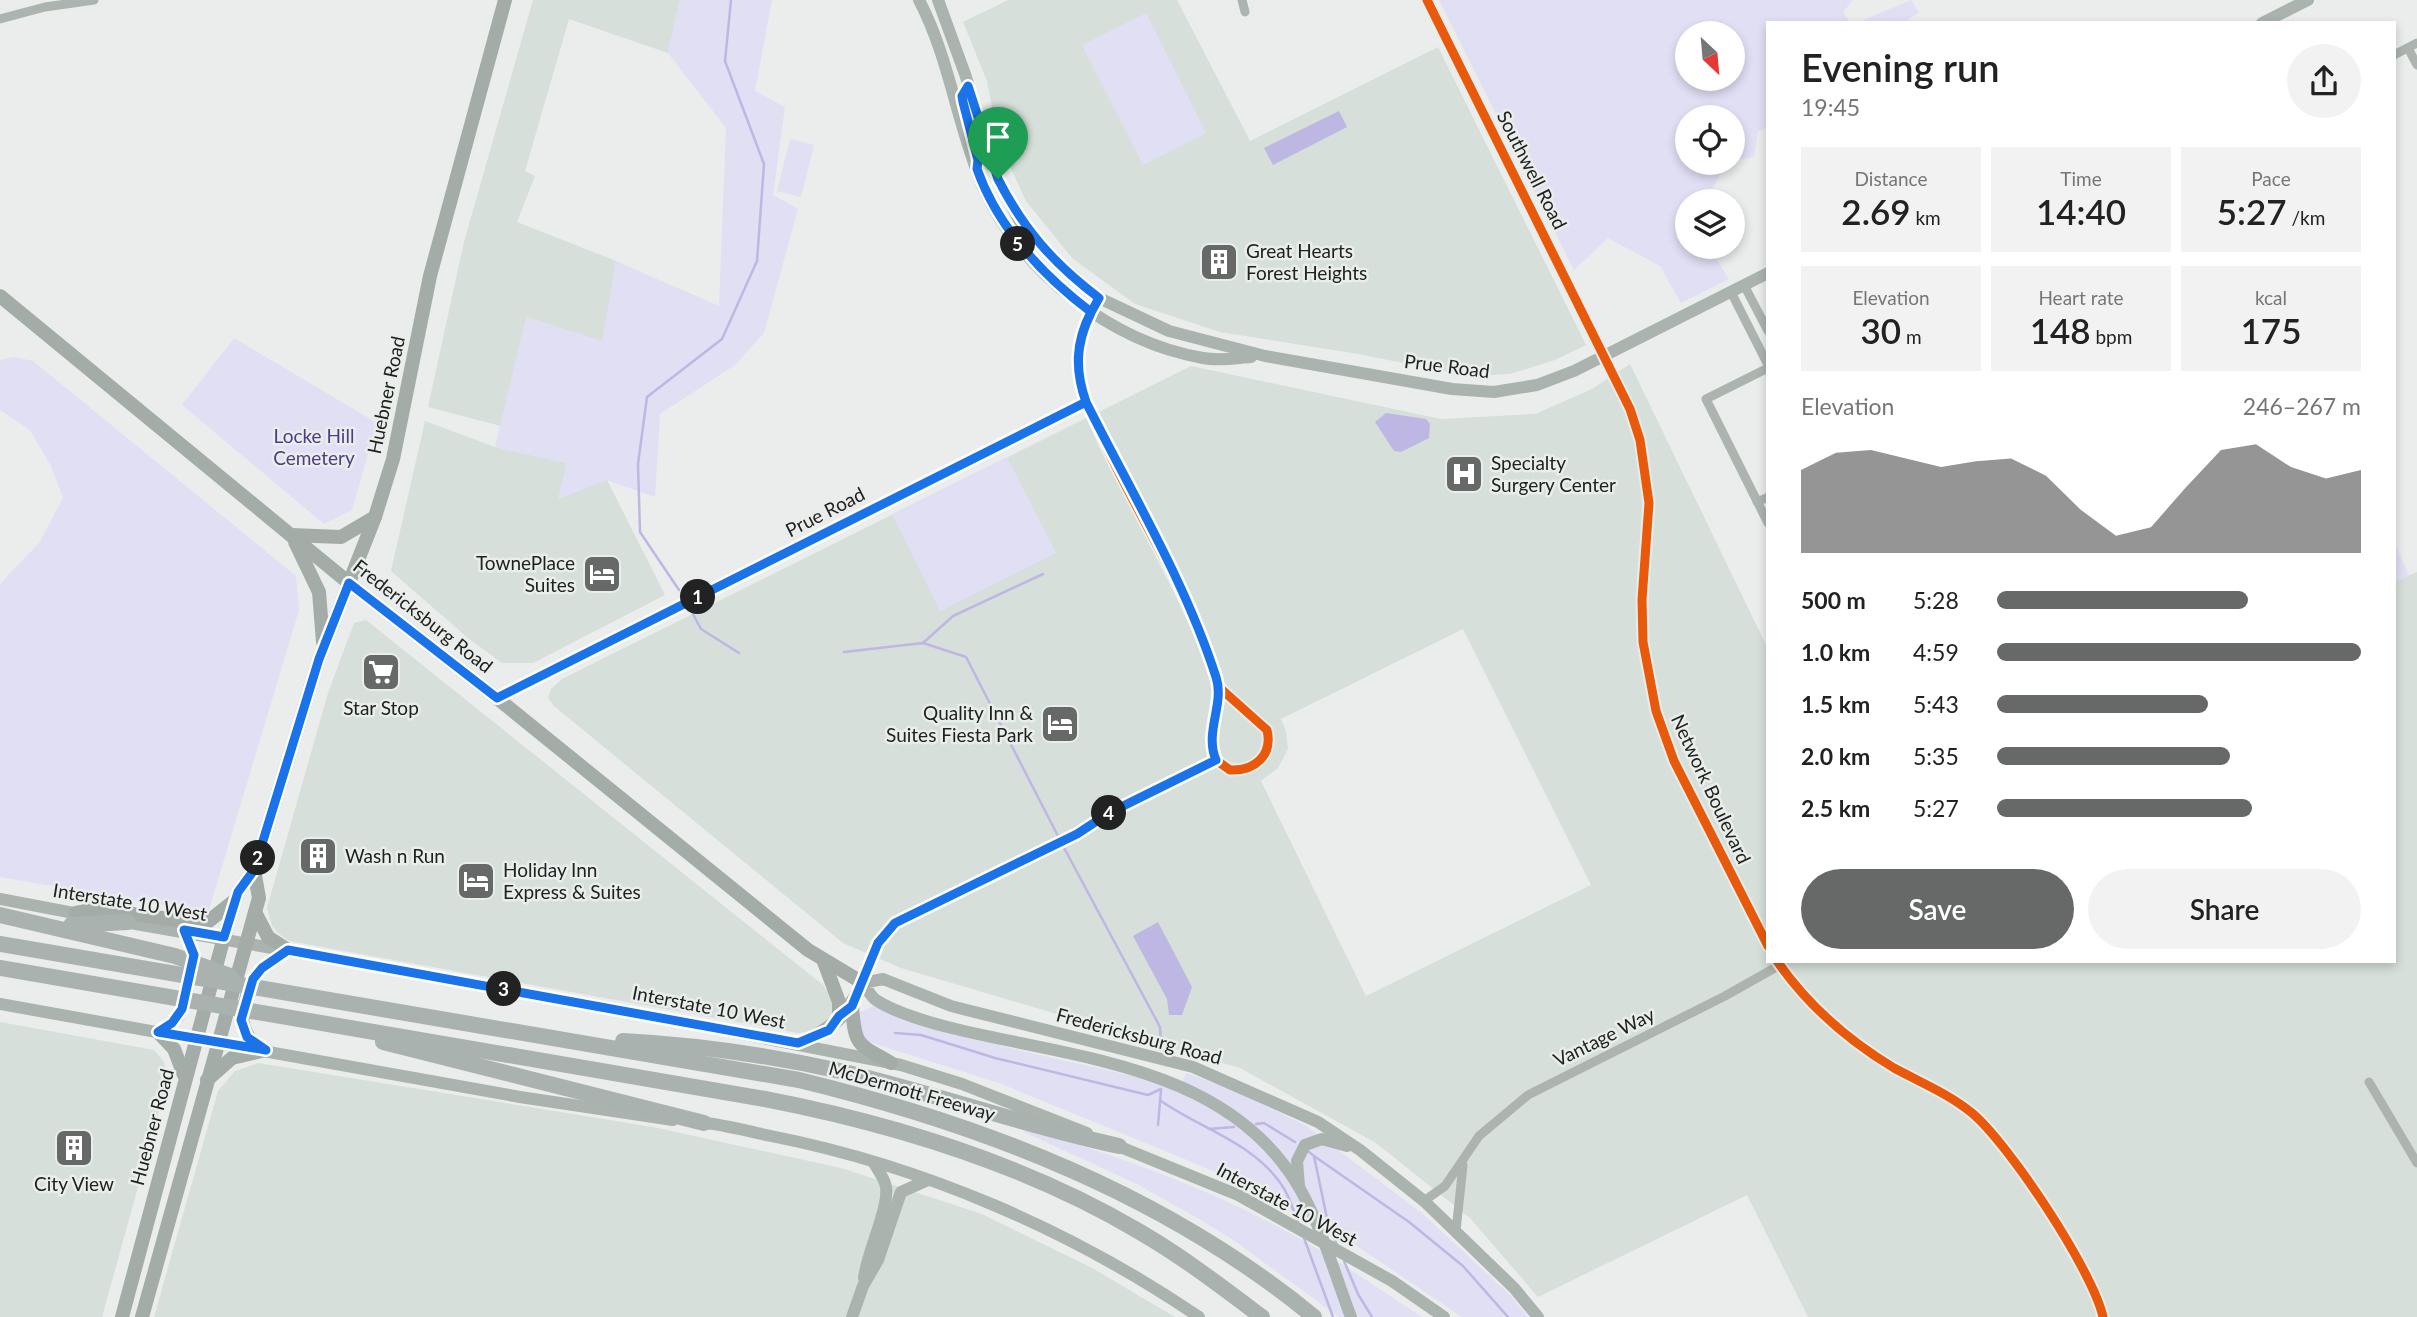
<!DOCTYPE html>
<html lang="en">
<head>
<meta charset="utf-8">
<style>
  :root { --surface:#fff; --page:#f2f2f2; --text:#222; --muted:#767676; --accent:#676968 }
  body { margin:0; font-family:Lato,sans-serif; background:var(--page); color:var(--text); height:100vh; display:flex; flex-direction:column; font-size:26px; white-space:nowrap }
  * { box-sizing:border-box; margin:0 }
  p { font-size:23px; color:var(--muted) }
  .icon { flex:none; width:38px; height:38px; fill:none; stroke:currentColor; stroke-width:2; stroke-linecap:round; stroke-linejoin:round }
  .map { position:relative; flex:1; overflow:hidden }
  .side { position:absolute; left:1766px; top:21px; width:630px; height:942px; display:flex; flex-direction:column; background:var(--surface); border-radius:0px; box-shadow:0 4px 10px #0003 }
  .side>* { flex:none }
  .needle { width:46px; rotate:154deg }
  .controls { position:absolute; left:1675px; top:21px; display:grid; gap:14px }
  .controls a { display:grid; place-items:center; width:70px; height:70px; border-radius:50%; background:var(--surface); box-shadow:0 4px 10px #0003; font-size:35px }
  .pin { position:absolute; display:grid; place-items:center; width:60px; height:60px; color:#fff; margin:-72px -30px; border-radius:50% 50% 50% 0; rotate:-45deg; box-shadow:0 0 7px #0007 }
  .pin .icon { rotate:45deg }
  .km { position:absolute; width:35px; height:35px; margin:-18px; border-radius:50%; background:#222; color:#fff; font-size:19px; line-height:35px; text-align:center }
  .round { display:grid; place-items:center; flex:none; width:74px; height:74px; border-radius:37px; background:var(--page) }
  .headline { display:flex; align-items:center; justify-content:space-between; height:119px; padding:0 35px }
  h1 { font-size:38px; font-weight:600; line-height:52px }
  .stats { display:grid; grid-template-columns:repeat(3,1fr); gap:10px; height:119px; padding:7px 35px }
  .stats div { display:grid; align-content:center; border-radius:0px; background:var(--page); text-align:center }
  .stats b { font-size:35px; font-weight:600 }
  .stats small { font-size:19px; font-weight:400 }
  .stats p { font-size:19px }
  .chart { height:196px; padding:14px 35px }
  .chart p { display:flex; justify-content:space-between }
  .chart svg { width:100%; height:126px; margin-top:7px; fill:var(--accent); opacity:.7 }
  .action { display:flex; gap:14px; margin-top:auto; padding:14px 35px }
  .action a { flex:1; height:80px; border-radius:42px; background:var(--accent); color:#fff; font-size:28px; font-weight:600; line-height:80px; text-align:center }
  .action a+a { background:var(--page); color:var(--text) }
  ul { padding:0 35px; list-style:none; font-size:23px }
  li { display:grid; grid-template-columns:112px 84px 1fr; align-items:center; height:52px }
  li i { height:18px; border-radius:9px; background:var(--accent) }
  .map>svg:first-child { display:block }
</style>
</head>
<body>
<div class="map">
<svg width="2417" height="1317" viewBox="0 0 2417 1317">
  <rect width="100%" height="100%" fill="#eaedeb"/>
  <g fill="#d6dfda" fill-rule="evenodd">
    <path d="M533 0H680L668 53 569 19 525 171 535 176 517 222 616 261 603 342 527 317 501 426 428 407 464 242Z"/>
    <path d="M1008 0H1177L1250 141 1438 47 1586 345 1555 360 1510 374 1469 376 1358 354 1220 332 1135 304 1072 258 1026 201 999 142 987 81 963 22Z"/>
    <path d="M1630 364 1767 647 1768 961H2394V582L2417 572V1317H1808L1747 1195 1538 1297 1470 1218 1376 1143 1240 1068 901 968 843 943 554 706 548 698 551 689 562 679 1191 366 1441 419 1535 414 1592 389ZM1463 629 1591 885 1366 996 1261 781 1278 768 1288 749 1286 731 1281 719Z"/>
    <path d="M425 421 495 447 567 463 559 498 607 480 665 595 533 663H502L468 638 391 571Z"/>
    <path d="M366 620 823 985 831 998 834 1010 829 1020 812 1032 798 1033 289 941 279 934 272 926 267 908 328 693 354 623Z"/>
    <path d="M0 1022 154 1050 164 1062 168 1079 102 1317H0Z"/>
    <path d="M258 1063 653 1127 841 1168 982 1214 1092 1268 1175 1317H154L218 1091 235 1071Z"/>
  </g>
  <g fill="#e1dff4" fill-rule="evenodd">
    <path d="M680 0H772L755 91 785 107 773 195 798 209 764 333 735 365 660 414 655 497 607 480 558 499 567 463 495 447 526 317 602 341 616 261 719 306 726 128 668 53Z"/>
    <path d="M1439 0H1853L1843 12 1850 23H1768L1767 128 1758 131 1754 157 1733 160 1732 117H1687V163H1725L1711 192 1715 201H1687V247H1708L1729 279 1681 303 1660 266 1608 238 1574 270ZM1687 33H1732V79H1687Z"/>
    <path d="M1911 0 1919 12 1903 23H1857Z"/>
    <path d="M1146 13 1206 133 1143 165 1082 45Z"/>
    <path d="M790 139 814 145 801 197 777 191Z"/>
    <path d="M234 338 377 423 352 510 324 524 182 405Z"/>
    <path d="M14 357 33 361 296 576 299 610 208 913 0 877V584L39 543 63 498 51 466 30 430 0 410V360Z"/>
    <path d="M1007 457 1056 553 940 611 892 514Z"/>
    <path d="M2394 542 2409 575 2394 582Z"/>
    <path d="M873 1006C971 1046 1078 1060 1180 1088L1186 1073 1228 1088 1305 1125 1423 1214 1510 1295 1528 1317H1462L1339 1234 1204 1167 999 1083 863 1040 859 1013Z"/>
    <path d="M1027 1129C1116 1155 1205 1187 1286 1231 1333 1256 1377 1288 1422 1317H1339L1232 1239 1194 1216 1137 1184 1024 1132Z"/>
  </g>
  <g fill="#bfb7e3">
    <path d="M1339 111 1347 127 1273 165 1264 148Z"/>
    <path d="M1386 413 1426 419 1430 424 1429 438 1401 452 1394 451 1375 422Z"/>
    <path d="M1158 922 1192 987 1182 1015H1169L1167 999 1133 936Z"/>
  </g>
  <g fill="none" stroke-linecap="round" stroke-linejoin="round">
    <g stroke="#bfb7e3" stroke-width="2.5">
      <path d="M679 590 640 532 638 464 647 397 722 339 757 261 764 164 725 61 731 0"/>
      <path d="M693 614 701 629 739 653"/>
      <path d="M923 643 953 616 1043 574"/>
      <path d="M844 652 923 643 966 657 1059 838"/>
      <path d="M1062 844 1160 1027 1161 1047"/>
      <path d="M895 1033 921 1035 995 1058 1148 1095 1161 1089"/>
      <path d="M1161 1101C1201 1129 1255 1143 1283 1187 1290 1197 1293 1211 1298 1222"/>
      <path d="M1256 1124 1264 1123 1295 1142"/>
      <path d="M1158 1125 1161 1090"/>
      <path d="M1209 1129 1234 1127"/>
      <path d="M1309 1152 1314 1156 1328 1223 1337 1245"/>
      <path d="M1314 1156 1409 1222 1463 1266 1508 1317"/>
      <path d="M1304 1238 1333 1317"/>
      <path d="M1344 1261 1358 1294 1372 1317"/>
    </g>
    <g stroke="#adb4b0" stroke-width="9">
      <path d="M1242 0 1245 12"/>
      <path d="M1427 0 1630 409 1640 440 1649 503 1642 600 1643 642 1656 711 1674 761 1768 946"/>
      <path d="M0 19 45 7 94 0"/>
      <path d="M2408 48 2417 65"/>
      <path d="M2394 55 2417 43"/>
      <path d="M1744 285 1768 331"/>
      <path d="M1731 292 1768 365"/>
      <path d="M1768 368 1706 399 1768 523"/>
      <path d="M1086 402 1185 600 1214 669 1220 688 1210 741 1216 760 1230 770C1255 771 1273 755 1267 730L1220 688"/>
      <path d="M1757 502 1768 497"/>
      <path d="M1777 961C1807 1004 1849 1041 1894 1068 1920 1082 1949 1094 1972 1113 2009 1144 2093 1271 2103 1317"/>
      <path d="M863 983 878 943 895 923 1077 834 1109 813 1216 760"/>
      <path d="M2369 1082 2417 1163"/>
      <path d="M1424 1201 1445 1186 1479 1136 1528 1095 1725 996 1780 965"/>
      <path d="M1456 1231 1463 1165"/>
    </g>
    <g stroke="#abb3af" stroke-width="12">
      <path d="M919 0C950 59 957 126 983 187 1021 272 1111 342 1203 358 1219 361 1236 358 1251 357"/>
      <path d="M938 0 965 74 998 179 1019 220 1059 263 1099 298 1169 331 1265 356 1452 389 1494 392 1537 385 1574 371 1768 273"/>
      <path d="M2262 23 2308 0"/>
      <path d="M497 698 1086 402C1072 363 1078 333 1099 298"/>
      <path d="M0 899 84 915"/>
      <path d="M119 921 610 1008 901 1065 962 1084 1087 1133"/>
      <path d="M0 1004 520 1097 673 1120"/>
      <path d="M158 1032 178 1017 182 1009 194 955 184 930"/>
      <path d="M262 1048C236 1032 240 1005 253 979 260 966 276 958 288 950"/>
      <path d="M698 1122C722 1124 747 1131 771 1136 923 1166 1071 1230 1199 1317"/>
      <path d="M1113 1144 1238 1195 1392 1281 1444 1317"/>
      <path d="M1299 1186 1297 1161 1305 1145 1322 1139 1347 1146"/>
      <path d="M864 1278C867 1252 889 1209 886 1187 885 1179 878 1170 874 1163"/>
      <path d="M852 1317 863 1286 878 1260 901 1192 928 1180"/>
      <path d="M1351 1317C1335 1275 1322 1228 1300 1189 1231 1068 1082 1059 960 1030 937 1025 895 1013 876 1000 870 996 867 988 863 983L883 979 951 1006 1193 1067 1318 1122 1360 1150 1424 1201 1514 1288 1538 1317"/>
    </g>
    <g stroke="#a3aca7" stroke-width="14">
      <path d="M0 296 349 583 497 698 808 950 863 983C849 1012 830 1033 798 1043"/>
      <path d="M291 535 341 537 375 517"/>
      <path d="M295 542 319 592 323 642"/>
      <path d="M255 912 268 937 288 950"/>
      <path d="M76 913 97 909 205 924 234 901"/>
      <path d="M824 962 839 1002V1016"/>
      <path d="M852 1006C855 1047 857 1043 891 1063"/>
      <path d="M158 1032 174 1049 184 1075"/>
      <path d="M207 1080 232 1058 266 1050"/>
      <path d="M122 1317 224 937 238 892 254 870 319 659 375 517 393 459 430 276 505 0"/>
      <path d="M142 1317 255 912 259 898 254 870"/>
    </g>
    <g stroke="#aab2af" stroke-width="16">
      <path d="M0 915 175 956 230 976"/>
      <path d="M71 925 128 922"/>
      <path d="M0 944 799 1080C984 1125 1166 1195 1314 1317"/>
      <path d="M0 968 765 1099C894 1124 1027 1165 1140 1232 1183 1257 1222 1287 1262 1317"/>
      <path d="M623 1041C697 1045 768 1055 840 1071 934 1093 1025 1126 1119 1146"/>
      <path d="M383 1042 704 1123"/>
    </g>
    <defs>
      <g id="cycleway">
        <path d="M1427 0 1630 409 1640 440 1649 503 1642 600 1643 642 1656 711 1674 761 1768 946"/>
        <path d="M1099 298C1082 327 1073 353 1081 387 1117 485 1180 572 1215 672 1225 702 1203 730 1216 760L1230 770C1255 771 1273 755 1267 730L1220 688"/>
        <path d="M497 698 1086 402"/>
        <path d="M1777 961C1807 1004 1849 1041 1894 1068 1920 1082 1949 1094 1972 1113 2009 1144 2093 1271 2103 1317"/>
      </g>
    </defs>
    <use href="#cycleway" stroke="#e9eeeb" stroke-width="13"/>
    <use href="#cycleway" stroke="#e8590c" stroke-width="9"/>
  </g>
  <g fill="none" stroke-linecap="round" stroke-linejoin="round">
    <defs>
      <path id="route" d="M998 179C1024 230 1053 263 1099 298 1078 333 1072 363 1086 402L497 698 349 583 319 659 254 870 238 892 224 937 184 930 194 955 182 1009 172 1023 158 1032 266 1050 247 1037 241 1020 253 979 262 968 288 950 798 1043 829 1030 839 1016 852 1006 878 943 895 923 1077 834 1109 813 1216 760C1204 732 1225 704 1216 677 1185 581 1131 492 1086 402 1075 370 1075 343 1091 312 1041 274 998 228 977 169L978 160 963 102 962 96 968 86 998 179"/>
    </defs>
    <use href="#route" stroke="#fff" stroke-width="14"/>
    <use href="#route" stroke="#1a73e8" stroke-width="9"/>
  </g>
  <defs>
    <symbol id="building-square" viewBox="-11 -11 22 22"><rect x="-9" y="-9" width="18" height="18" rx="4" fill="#676968" stroke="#e9eeeb"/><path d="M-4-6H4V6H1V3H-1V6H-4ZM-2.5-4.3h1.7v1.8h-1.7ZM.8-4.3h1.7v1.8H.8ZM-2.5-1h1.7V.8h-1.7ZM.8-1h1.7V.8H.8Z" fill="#fff"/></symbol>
    <symbol id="hospital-square" viewBox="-11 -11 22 22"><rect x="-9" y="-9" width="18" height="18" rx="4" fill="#676968" stroke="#e9eeeb"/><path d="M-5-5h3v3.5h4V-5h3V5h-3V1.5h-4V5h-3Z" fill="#fff"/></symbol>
    <symbol id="hotel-square" viewBox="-11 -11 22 22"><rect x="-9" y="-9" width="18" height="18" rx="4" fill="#676968" stroke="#e9eeeb"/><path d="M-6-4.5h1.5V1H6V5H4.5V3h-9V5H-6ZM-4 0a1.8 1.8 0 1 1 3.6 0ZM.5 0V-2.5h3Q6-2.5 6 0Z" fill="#fff"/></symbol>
    <symbol id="supermarket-square" viewBox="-11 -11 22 22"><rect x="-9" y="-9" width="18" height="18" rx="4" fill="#676968" stroke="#e9eeeb"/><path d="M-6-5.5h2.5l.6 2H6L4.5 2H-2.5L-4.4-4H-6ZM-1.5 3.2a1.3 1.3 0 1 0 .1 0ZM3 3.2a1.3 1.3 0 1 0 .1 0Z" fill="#fff"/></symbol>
  </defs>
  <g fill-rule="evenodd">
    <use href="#building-square" x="1197" y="240" width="44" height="44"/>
    <use href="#hospital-square" x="1442" y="452" width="44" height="44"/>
    <use href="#hotel-square" x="580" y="552" width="44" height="44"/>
    <use href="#supermarket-square" x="359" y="650" width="44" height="44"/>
    <use href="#hotel-square" x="1038" y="702" width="44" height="44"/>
    <use href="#building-square" x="296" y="834" width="44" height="44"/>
    <use href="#hotel-square" x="454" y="859" width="44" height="44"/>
    <use href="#building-square" x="52" y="1126" width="44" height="44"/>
  </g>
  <g text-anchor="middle" stroke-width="5" stroke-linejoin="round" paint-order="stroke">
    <g font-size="19" fill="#202221" stroke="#e9eeeb">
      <text transform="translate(1532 170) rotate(63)" y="7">Southwell Road</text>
      <text transform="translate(1447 366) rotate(7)" y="7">Prue Road</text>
      <text transform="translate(386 395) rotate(-78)" y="7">Huebner Road</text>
      <text transform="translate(825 512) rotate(-27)" y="7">Prue Road</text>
      <text transform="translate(423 616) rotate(38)" y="7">Fredericksburg Road</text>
      <text transform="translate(1711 789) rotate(65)" y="7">Network Boulevard</text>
      <text transform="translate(130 902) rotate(9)" y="7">Interstate 10 West</text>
      <text transform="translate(709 1007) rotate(11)" y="7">Interstate 10 West</text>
      <text transform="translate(1139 1036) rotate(15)" y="7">Fredericksburg Road</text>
      <text transform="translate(1604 1037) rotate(-26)" y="7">Vantage Way</text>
      <text transform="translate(912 1091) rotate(16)" y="7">McDermott Freeway</text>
      <text transform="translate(152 1127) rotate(-75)" y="7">Huebner Road</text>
      <text transform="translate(1287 1204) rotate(28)" y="7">Interstate 10 West</text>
    </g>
    <g font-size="19" fill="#202221" stroke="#e9eeeb" text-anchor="start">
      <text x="1246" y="258">Great Hearts<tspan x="1246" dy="22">Forest Heights</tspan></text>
      <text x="1491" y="470">Specialty<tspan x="1491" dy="22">Surgery Center</tspan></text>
      <text x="575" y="570" text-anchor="end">TownePlace<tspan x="575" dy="22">Suites</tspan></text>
      <text x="381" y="715" text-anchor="middle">Star Stop</text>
      <text x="1033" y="720" text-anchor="end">Quality Inn &amp;<tspan x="1033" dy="22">Suites Fiesta Park</tspan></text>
      <text x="345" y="863">Wash n Run</text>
      <text x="503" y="877">Holiday Inn<tspan x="503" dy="22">Express &amp; Suites</tspan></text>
      <text x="74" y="1191" text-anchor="middle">City View</text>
    </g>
    <g font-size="19" fill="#4f3b87" stroke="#e9eeeb">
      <text x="314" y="443">Locke Hill<tspan x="314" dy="22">Cemetery</tspan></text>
    </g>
  </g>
</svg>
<div class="controls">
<a><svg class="needle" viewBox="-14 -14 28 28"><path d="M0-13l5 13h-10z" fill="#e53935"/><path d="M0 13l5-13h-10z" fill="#767676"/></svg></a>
<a><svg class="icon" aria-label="locate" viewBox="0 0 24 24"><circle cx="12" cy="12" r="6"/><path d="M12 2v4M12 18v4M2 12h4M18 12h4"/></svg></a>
<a><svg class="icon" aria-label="layers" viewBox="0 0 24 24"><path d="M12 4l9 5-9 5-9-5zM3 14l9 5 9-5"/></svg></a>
</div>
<div class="pin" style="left:998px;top:179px;background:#1e9e55"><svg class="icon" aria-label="arrive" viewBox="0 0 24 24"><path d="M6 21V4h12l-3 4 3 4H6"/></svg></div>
<b class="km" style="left:698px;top:597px">1</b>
<b class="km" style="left:258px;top:858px">2</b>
<b class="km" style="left:504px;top:989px">3</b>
<b class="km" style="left:1109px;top:813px">4</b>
<b class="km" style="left:1018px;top:244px">5</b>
<section class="side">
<div class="headline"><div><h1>Evening run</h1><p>19:45</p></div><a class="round"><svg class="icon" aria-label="share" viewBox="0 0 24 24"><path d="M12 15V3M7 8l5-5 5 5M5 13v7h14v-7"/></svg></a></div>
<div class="stats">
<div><p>Distance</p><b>2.69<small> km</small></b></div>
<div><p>Time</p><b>14:40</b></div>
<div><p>Pace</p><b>5:27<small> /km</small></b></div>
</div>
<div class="stats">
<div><p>Elevation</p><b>30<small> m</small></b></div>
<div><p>Heart rate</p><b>148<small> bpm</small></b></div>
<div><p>kcal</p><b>175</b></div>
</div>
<div class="chart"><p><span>Elevation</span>246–267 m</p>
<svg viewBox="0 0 160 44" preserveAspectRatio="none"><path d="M0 44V15L10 9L20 8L30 11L40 14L50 12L60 11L70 17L80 29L90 38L100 35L110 21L120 8L130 6L140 14L150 18L160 15V44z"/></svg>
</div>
<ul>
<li><b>500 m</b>5:28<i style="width:69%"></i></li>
<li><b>1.0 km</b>4:59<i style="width:100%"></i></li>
<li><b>1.5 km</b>5:43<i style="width:58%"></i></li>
<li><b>2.0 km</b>5:35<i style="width:64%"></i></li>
<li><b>2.5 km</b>5:27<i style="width:70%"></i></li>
</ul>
<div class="action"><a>Save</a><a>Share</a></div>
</section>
</div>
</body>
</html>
